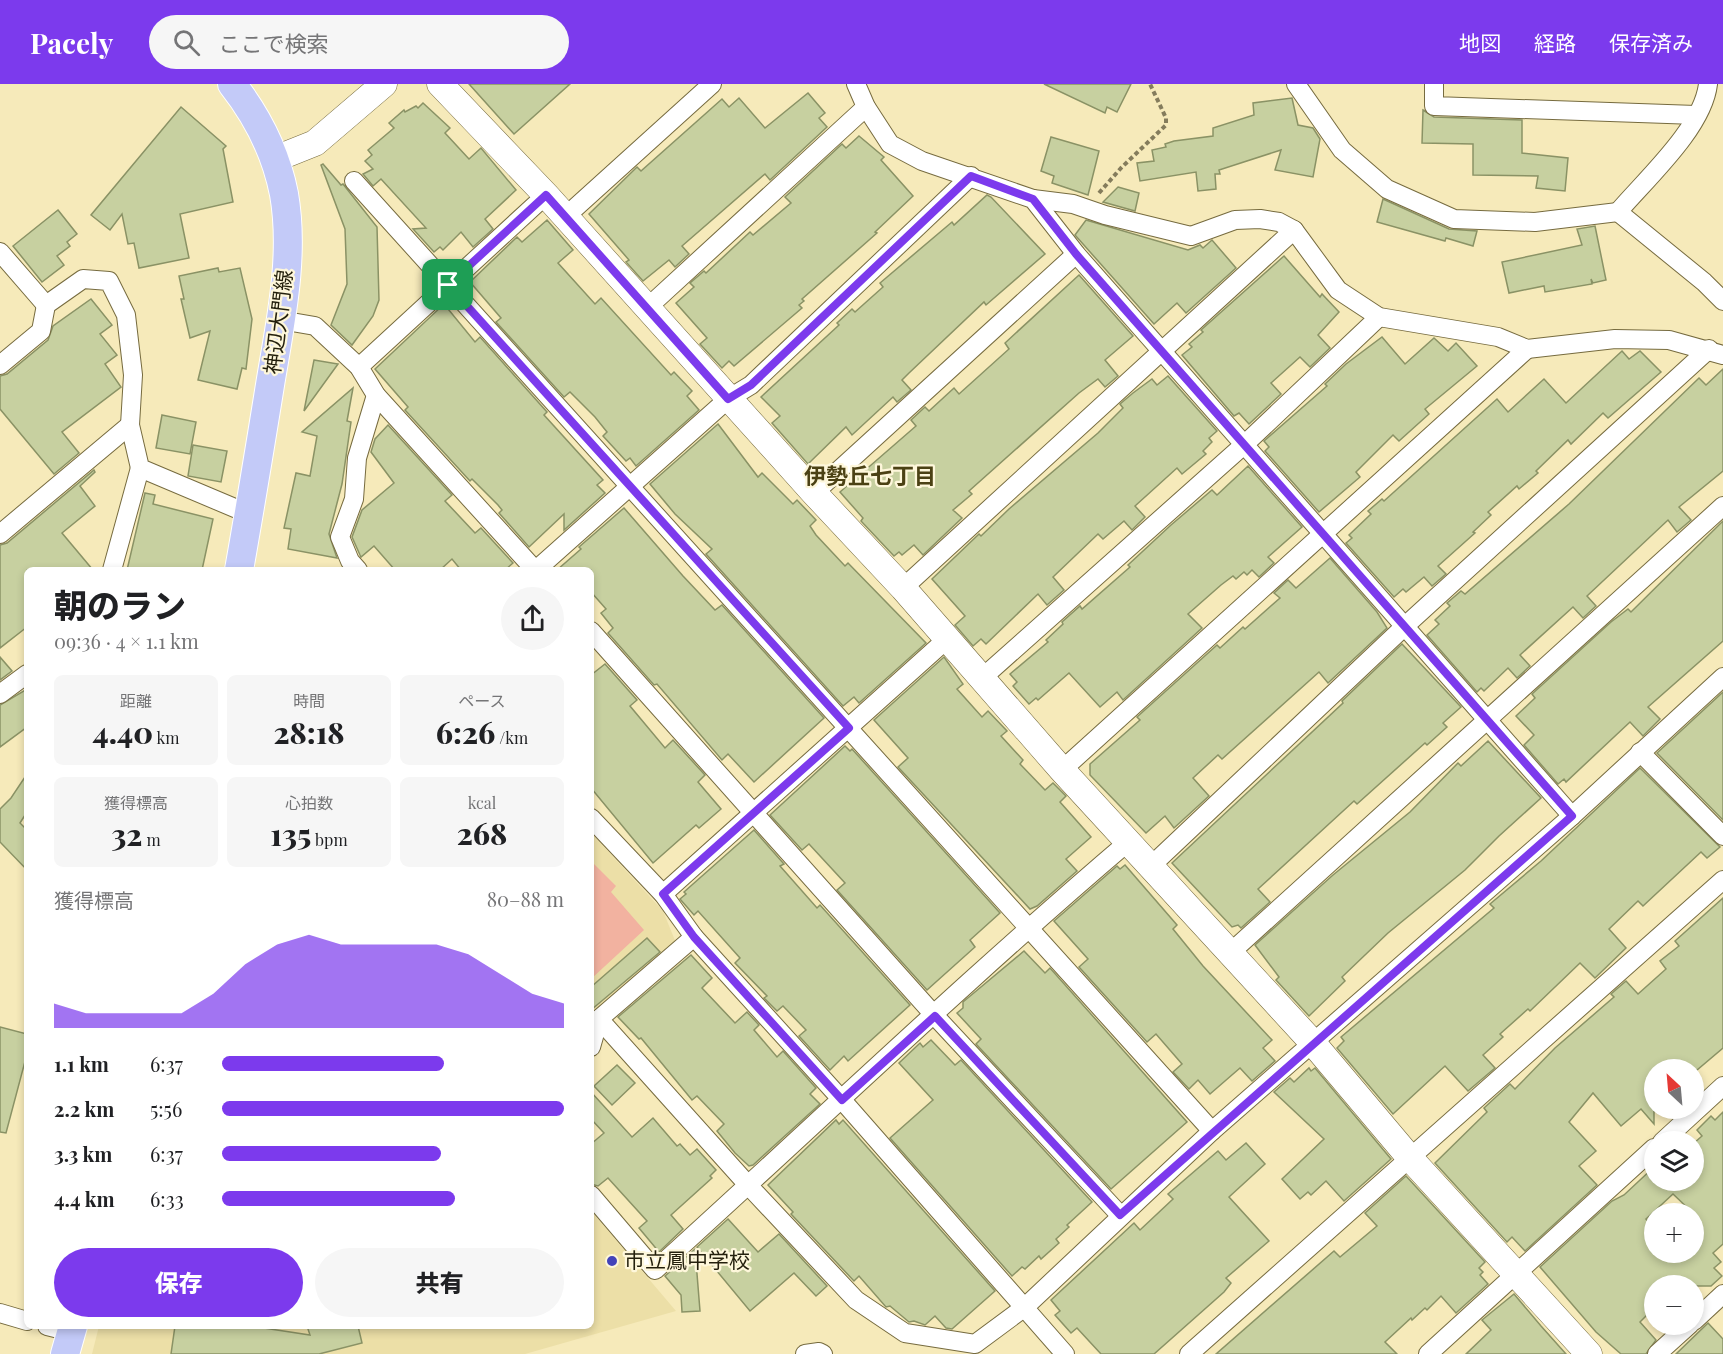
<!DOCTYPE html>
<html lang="ja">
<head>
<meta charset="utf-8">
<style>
  :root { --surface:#fff; --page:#f6f6f6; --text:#202124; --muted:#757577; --accent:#7c3aed }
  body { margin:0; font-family:"Playfair Display","Noto Sans JP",serif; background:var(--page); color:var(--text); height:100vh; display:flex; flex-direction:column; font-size:22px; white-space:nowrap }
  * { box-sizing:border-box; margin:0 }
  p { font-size:20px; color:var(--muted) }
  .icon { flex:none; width:33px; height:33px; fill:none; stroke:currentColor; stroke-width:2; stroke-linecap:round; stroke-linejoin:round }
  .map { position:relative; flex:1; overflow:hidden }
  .details { position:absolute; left:24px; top:483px; width:570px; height:762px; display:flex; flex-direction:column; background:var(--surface); border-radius:9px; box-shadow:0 3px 9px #0003 }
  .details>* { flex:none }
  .needle { width:39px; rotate:334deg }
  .controls { position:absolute; left:1644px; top:975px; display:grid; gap:12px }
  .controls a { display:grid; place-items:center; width:60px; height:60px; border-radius:50%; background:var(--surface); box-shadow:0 3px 9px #0003; font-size:30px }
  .pin { position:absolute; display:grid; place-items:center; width:51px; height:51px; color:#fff; margin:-26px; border-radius:12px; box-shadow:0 3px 9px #0006 }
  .round { display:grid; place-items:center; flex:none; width:63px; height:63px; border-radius:32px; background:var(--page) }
  .head { display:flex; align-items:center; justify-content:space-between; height:102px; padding:0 30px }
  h1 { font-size:33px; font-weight:800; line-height:45px }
  .stats { display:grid; grid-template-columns:repeat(3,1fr); gap:9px; height:102px; padding:6px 30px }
  .stats div { display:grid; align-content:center; border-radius:9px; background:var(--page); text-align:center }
  .stats b { font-size:30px; font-weight:800 }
  .stats small { font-size:16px; font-weight:400 }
  .stats p { font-size:16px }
  .chart { height:168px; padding:12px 30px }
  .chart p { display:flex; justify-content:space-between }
  .chart svg { width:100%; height:108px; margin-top:6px; fill:var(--accent); opacity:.7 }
  .primary-button { display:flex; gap:12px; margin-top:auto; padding:12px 30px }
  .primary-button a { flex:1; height:69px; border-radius:36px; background:var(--accent); color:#fff; font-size:24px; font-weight:800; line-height:69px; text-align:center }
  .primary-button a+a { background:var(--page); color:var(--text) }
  ul { padding:0 30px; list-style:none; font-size:20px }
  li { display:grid; grid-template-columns:96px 72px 1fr; align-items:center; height:45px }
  li i { height:15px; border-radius:8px; background:var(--accent) }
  header { display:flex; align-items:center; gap:36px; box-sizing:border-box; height:84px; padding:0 30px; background:var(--accent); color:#fff }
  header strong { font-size:28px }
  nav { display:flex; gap:33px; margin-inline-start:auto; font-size:21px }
  .search { width:420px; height:54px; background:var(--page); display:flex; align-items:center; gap:15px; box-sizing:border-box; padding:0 21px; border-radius:33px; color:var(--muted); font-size:22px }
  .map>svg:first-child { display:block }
</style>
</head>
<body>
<header>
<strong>Pacely</strong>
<div class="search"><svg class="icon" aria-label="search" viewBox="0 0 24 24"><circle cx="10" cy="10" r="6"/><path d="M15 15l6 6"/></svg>ここで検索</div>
<nav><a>地図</a><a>経路</a><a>保存済み</a></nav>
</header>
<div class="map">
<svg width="1723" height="1270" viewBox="0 0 1723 1270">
  <rect width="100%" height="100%" fill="#f6eaba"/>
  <g fill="#ecdfa7">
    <path d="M591 749 663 827 676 859 591 933Z"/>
    <path d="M591 1127 676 1227 525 1270H92L99 1242H591Z"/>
  </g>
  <path fill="#f2b2a0" d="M591 777 616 802 611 808 644 846 591 895Z"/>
  <g fill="#c7d0a0" stroke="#8a9265" stroke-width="1.5" fill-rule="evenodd">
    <path d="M469 0H570L514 50Z"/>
    <path d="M1044 0H1131L1117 28 1107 23 1105 29Z"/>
    <path d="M808 9 825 29 819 34 827 43 770 96 765 90 682 162 689 170 675 183 669 176 643 197 626 178 629 176 589 130 637 83 641 87 722 15 729 23 739 14 765 44Z"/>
    <path d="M1292 14 1298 41 1313 44 1320 55 1313 93 1275 86 1281 66 1219 86 1220 90H1215L1216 105 1198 107 1196 88 1140 97 1137 79 1154 77 1152 66 1166 63 1165 60 1174 57 1213 52V44L1254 31 1253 19Z"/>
    <path d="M423 19 450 44 445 49 469 75 481 64 516 106 485 135 493 145 473 163 461 148 443 166 440 163 434 168 413 145 426 144 381 95 373 102 363 90 373 85 365 77 372 71 368 66 394 44 389 39 404 26 405 28 416 22 418 24Z"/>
    <path d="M181 23 226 62 223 65 233 118 180 130 189 174 139 184 134 159 128 160 122 130 110 146 91 131Z"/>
    <path d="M1423 26 1434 33 1522 36V69L1568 74 1565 107 1536 104 1538 92 1473 91V60L1422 59Z"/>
    <path d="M859 52 884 73 881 76 913 112 875 148 877 149 802 215 804 217 799 221 802 224 734 282 729 277 722 284 700 260 707 254 676 219 694 203 690 199 704 187 706 189 750 148 753 151 791 119 785 113 842 60 846 64Z"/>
    <path d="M1051 53 1099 67 1088 111 1052 99 1054 92 1041 87Z"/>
    <path d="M323 80 341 101 343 100 377 143 379 216 373 232 352 261 331 241 347 200 345 145 321 81Z"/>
    <path d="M1118 103 1139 109 1135 127 1103 118Z"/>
    <path d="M987 111 991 113 1045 170 986 221 984 218 909 289 902 296 911 306 897 318 893 313 852 351 846 343 808 380 772 339 780 332 761 313 839 241 837 239 852 225 855 228 883 203 880 199 952 138 954 141Z"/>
    <path d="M1383 115 1449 145 1477 147 1473 162 1446 154 1445 157 1377 138Z"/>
    <path d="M58 126 77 150 67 158 70 162 57 172 64 181 42 198 13 162Z"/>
    <path d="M547 136 573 166 558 179 595 220 601 214 671 291 674 288 692 307 687 312 699 326 636 382 630 374 626 377 603 352 607 348 595 333 570 308 564 313 496 238 501 234 470 198 517 153 522 158Z"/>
    <path d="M1086 136 1188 166 1200 161 1203 164 1212 156 1236 184 1186 229 1177 219 1154 240 1075 151Z"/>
    <path d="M1595 142 1606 196 1593 199 1591 195 1592 200 1545 208 1544 202 1509 209 1502 178 1582 161 1577 145Z"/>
    <path d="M1284 172 1320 213 1322 210 1339 228 1318 251 1330 264 1310 283 1300 273 1271 299 1281 310 1249 340 1239 329 1234 332 1182 271 1192 263 1189 260 1203 248 1201 246Z"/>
    <path d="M218 184 219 188 240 184 252 235 246 285 242 284 237 305 198 296 210 247 190 254 181 215H184L179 192Z"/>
    <path d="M1079 191 1133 252 1105 276 1118 292 1105 303 1098 295 1079 309 969 407 972 410 953 426 962 434 923 471 914 461 902 471 899 468 894 472 861 437 863 434 840 408 916 342 911 336 925 323 929 327 954 304 959 310 1009 265 1005 259Z"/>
    <path d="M91 215 112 241 100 250 117 271 105 280 121 303 62 348 79 369 54 390 0 325V292L7 290 48 256 53 242Z"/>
    <path d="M444 220 475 258 480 253 547 328 544 331 603 396 597 401 605 409 564 446V430L529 463 499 429 502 426 498 421 472 395 470 397 405 326 408 323 375 285Z"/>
    <path d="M1382 253 1405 280 1434 254 1448 267 1456 259 1477 282 1425 325 1429 330 1399 357 1393 351 1356 388 1360 393 1319 428 1265 367 1269 363 1264 357 1327 302 1325 300 1346 280Z"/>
    <path d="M1622 267 1629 275 1640 267 1661 288 1608 334 1603 329 1571 360 1568 356 1536 387 1538 389 1519 405 1517 402 1488 428 1491 431 1473 448 1475 449 1438 482 1446 490 1432 502 1424 493 1406 508 1403 505 1394 513 1346 459 1352 454 1349 451 1371 430 1368 427 1382 415 1384 417 1497 315 1508 328 1544 295 1566 319Z"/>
    <path d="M314 276 338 280 304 327Z"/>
    <path d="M1723 285V387L1679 423 1691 436 1677 448 1668 436 1587 512 1596 522 1583 534 1573 523 1520 571 1530 582 1517 594 1508 584 1484 607 1481 604 1477 608 1427 551 1439 540 1435 536 1450 522 1447 519 1461 507 1465 510 1569 420 1699 294 1706 301Z"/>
    <path d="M1168 292 1217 347 1209 354 1212 358 1203 367 1206 370 1182 390 1177 384 1135 422 1145 433 1132 446 1124 437 1103 455 1098 450 1053 493 1064 506 1047 521 1038 510 986 560 981 555 973 562 955 541 965 532 932 495 979 450 981 452 1009 425 1098 349 1123 324 1120 320 1133 309 1152 295 1157 301Z"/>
    <path d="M353 304 347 337 351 338 342 400 329 450 337 474 288 465 291 445 284 444 296 389 310 392 317 352 302 348Z"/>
    <path d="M162 331 196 338 190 370 156 364Z"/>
    <path d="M718 340 758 393 762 389 793 420 797 416 816 436 810 442 816 451 845 482 848 479 926 559 859 619 854 613 843 622 706 470 712 465 675 430 650 400Z"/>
    <path d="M388 341 452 411 445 417 475 449 481 444 513 479 505 486H461L452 475 440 486H395L374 462 361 473 360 471 352 453 362 426 394 399 371 368 375 355Z"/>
    <path d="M193 361 227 367 221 398 188 392Z"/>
    <path d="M1248 382 1302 443 1268 473 1274 479 1259 493 1252 486 1247 491 1244 488 1236 495 1233 492 1221 501 1188 530 1202 544 1123 616 1117 608 1100 623 1069 589 1038 616 1036 614 1029 620 1013 602 1017 598 1010 590 1048 558 1046 556 1063 540 1062 538 1080 522 1082 525 1130 483 1128 481 1171 441 1212 406 1217 411Z"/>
    <path d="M94 386 95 388 80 402 95 422 62 449 93 486H27V543L0 564V461L7 459Z"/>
    <path d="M145 409 155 411 153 420 213 435 202 486H127Z"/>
    <path d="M624 424 683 492 715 526 722 521 824 634 754 698 728 670 722 676 657 600 654 601 608 549 613 544 601 529 606 525 591 508V486H557L581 465 579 463Z"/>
    <path d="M1723 437V557L1648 623 1660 635 1643 652 1630 638 1566 698 1564 695 1558 700 1524 661 1534 651 1516 632 1535 614 1532 610 1611 538 1628 525 1631 528Z"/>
    <path d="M1330 474 1377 528 1387 544 1328 599 1319 588 1222 675 1218 671 1193 694 1209 712 1174 744 1165 732 1146 749 1090 691V680L1140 636 1137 633 1217 561 1220 564 1243 543 1245 545 1280 514 1274 509 1288 496 1296 504Z"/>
    <path d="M1402 560 1461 623 1443 639 1447 643 1427 661 1425 659 1357 720 1354 717 1258 805 1270 818 1241 844 1238 841 1232 843 1172 779 1343 619 1342 617Z"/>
    <path d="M0 573 12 587 0 596Z"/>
    <path d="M944 573 963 600 957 605 982 633 988 627 1007 647 1001 652 1023 676 1020 680 1045 706 1053 699 1066 712 1060 718 1091 753 1066 775 1077 787 1037 822 1030 825 898 683 908 674 874 636Z"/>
    <path d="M605 580 637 616 630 622 665 664 673 656 705 691 698 698 721 725 699 744 696 741 653 779 591 704V591Z"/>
    <path d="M27 605V643L0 663V621Z"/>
    <path d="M1723 608V736L1657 669Z"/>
    <path d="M1488 657 1541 714 1499 752 1465 786 1388 849 1342 893 1345 897 1309 932 1276 896 1279 893 1255 861 1333 791 1410 728 1458 679 1461 682Z"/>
    <path d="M845 662 850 667 852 665 1000 829 970 856 975 863 927 906 837 806 845 799 809 760 802 766 770 731Z"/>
    <path d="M1640 684 1720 763 1707 774 1701 768 1643 822 1638 817 1609 845 1626 864 1595 894 1580 879 1530 927 1528 925 1500 950 1503 953 1483 971 1495 984 1468 1007 1445 982 1393 1030 1337 964 1344 957 1341 953 1494 824 1490 820 1541 777Z"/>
    <path d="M27 690V728L20 739 27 746V786L0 758V725L11 714Z"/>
    <path d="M754 746 784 780 780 782 817 824 820 821 910 921 848 977 844 972 830 986 799 952 806 946 783 922 777 927 764 914 767 912 735 879 740 874 698 827 694 831 680 815 686 810 684 808Z"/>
    <path d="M1125 781 1177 841 1173 845 1203 882 1272 956 1263 964 1275 977 1252 997 1240 984 1210 1010 1198 996 1189 1005 1173 988 1182 980 1156 950 1147 958 1079 883 1088 875 1054 837 1117 782 1120 785Z"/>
    <path d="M1723 814V964L1697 986H1654V1040L1641 1025 1621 1042 1593 1009 1569 1038 1596 1067 1579 1082 1597 1101 1525 1167 1512 1153 1507 1158 1435 1079 1487 1028 1484 1024 1510 1000 1515 1005 1555 964 1614 913 1611 910 1626 897 1638 910 1666 885 1660 877 1679 862 1675 857Z"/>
    <path d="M647 854 660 868 591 926V903Z"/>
    <path d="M1024 867 1045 889 1050 884 1187 1038 1111 1105 976 960 981 955 957 929 963 924V918Z"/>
    <path d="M691 871 712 894 702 904 735 939 747 928 759 941 754 946 777 973 783 967 816 1004 810 1010 820 1020 753 1081 749 1082 735 1069 717 1047 724 1040 697 1012 692 1016 641 954 639 955 618 933Z"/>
    <path d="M0 943 27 950V970L6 1049 0 1048Z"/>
    <path d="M931 956 955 981 961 976 1092 1118 1067 1141 1069 1143 1056 1155 1059 1159 1041 1175 1039 1172 1025 1185 1022 1183 1012 1192 890 1054 933 1016 899 979 920 959 923 963Z"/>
    <path d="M617 981 635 999 612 1021 594 1002Z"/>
    <path d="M1309 984 1311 987 1315 984 1391 1075 1344 1117 1326 1097 1311 1111 1308 1108 1300 1115 1282 1095 1324 1055 1274 1008 1290 994 1294 998Z"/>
    <path d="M591 1008 632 1053 653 1034 677 1062 680 1060 690 1071 697 1065 716 1086 710 1092 712 1094 671 1131 683 1145 659 1168 639 1144 647 1137 608 1094 598 1102 591 1100V1060L604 1049 591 1035Z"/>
    <path d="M1723 1028V1160L1713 1169 1721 1178 1714 1184 1722 1192 1711 1202H1654V1224L1640 1238 1656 1256 1646 1270H1621L1596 1248 1540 1183 1612 1117 1624 1111 1654 1083V1096H1694V1059L1702 1052 1697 1046 1711 1032 1715 1036ZM1673 1110 1694 1130V1168H1654V1144L1646 1135Z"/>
    <path d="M836 1036 839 1040 843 1036 995 1207 952 1245 946 1244 935 1232 925 1241 914 1237 909 1238 890 1222 886 1223 859 1192 854 1197 791 1130 793 1128 768 1101Z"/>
    <path d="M1246 1059 1265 1080 1229 1113 1269 1157 1226 1194 1231 1199 1224 1208 1154 1270H1101L1077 1244 1071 1249 1055 1231 1060 1227 1051 1216 1134 1139 1140 1146 1173 1115 1168 1110 1218 1067 1226 1076Z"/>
    <path d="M1406 1092 1485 1178 1479 1184 1483 1188 1480 1191 1488 1200 1456 1229 1441 1212 1427 1226 1425 1224 1412 1236 1411 1234 1385 1258 1397 1270H1216L1334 1167 1340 1173 1377 1142 1365 1129Z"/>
    <path d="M728 1135 758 1168 779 1150 827 1202 816 1212 794 1189 750 1227 697 1163Z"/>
    <path d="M695 1165 700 1227 682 1228 681 1211 665 1192Z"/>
    <path d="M1514 1210 1541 1242 1566 1270H1466L1491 1246 1482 1236Z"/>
    <path d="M1708 1239 1723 1255V1270H1676Z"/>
    <path d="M175 1242H250L310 1251 307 1242H358L362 1259 319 1270H171Z"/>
  </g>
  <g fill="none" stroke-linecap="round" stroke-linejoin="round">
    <defs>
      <g id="street">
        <path d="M856 0 866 23 890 60 922 77 1033 115 1076 170 1572 732"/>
        <path d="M1296 0 1342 66 1387 105 1454 135 1535 138 1618 128"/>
        <path d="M1434 0V22L1696 31"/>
        <path d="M1708 0C1703 44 1646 95 1618 128L1704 198 1723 217"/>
        <path d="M354 97 1212 1047"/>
        <path d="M1033 115 1073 120 1105 131 1191 152 1235 136 1260 135 1279 138 1294 146 1338 206 1379 233 1498 253 1527 265 1615 255 1669 256 1723 271"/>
        <path d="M565 133 712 0"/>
        <path d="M0 168 46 221"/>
        <path d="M647 224 866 23"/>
        <path d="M280 236 315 242 359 283 376 311 535 486"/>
        <path d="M0 281 41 247 46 221 83 195 109 197 126 231 133 291 130 341 140 384 249 430"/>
        <path d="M359 283 546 111"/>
        <path d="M814 409 1076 170"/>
        <path d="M0 450 130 341"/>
        <path d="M112 486 140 384"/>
        <path d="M358 486 350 477 340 453 354 415 357 374 376 311"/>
        <path d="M536 486 728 315 751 301 971 92"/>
        <path d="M903 504 1294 146"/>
        <path d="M591 547 935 932 1120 1131"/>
        <path d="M981 595 1246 359 1379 233"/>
        <path d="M0 610 27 590"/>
        <path d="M1640 668 1723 752"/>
        <path d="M1062 686 1527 265"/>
        <path d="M591 734 663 810 694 853 842 1016 1065 1270"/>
        <path d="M1152 781 1405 542 1709 265"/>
        <path d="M663 810 947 555"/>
        <path d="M1230 869 1723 422"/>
        <path d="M599 935 748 1101 856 1216 905 1249 975 1260 1025 1223 1212 1047 1572 732 1723 593"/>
        <path d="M591 963 599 935 694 853"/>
        <path d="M1662 1058 1723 1002"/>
        <path d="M591 1111 655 1186C813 1043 966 896 1128 758"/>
        <path d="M0 1229 27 1237"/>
        <path d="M1694 1237 1723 1210"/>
        <path d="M47 1242 71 1248"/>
        <path d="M805 1270 819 1268 823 1270"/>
        <path d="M1189 1270 1723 796"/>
        <path d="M1428 1270 1654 1064"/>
        <path d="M1657 1270 1690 1240"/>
      </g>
      <g id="secondary">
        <path d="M440 0 546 111 814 409 903 504 1062 686 1313 959 1409 1073 1589 1270"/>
        <path d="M275 75 315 59 384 0"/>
      </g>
      <g id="primary">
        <path d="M232 0C258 33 276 69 284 110 295 173 280 240 270 301 260 363 250 424 239 486"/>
        <path d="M65 1270 73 1242"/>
      </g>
    </defs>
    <use href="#street" stroke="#766b3f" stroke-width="20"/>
    <use href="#secondary" stroke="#766b3f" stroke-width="27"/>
    <use href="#primary" stroke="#fff" stroke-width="30"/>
    <path stroke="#847c5c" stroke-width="4" stroke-dasharray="4.5 3" stroke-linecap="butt" d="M1099 109 1121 84 1166 41V34L1150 0"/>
    <use href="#street" stroke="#fff" stroke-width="18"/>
    <use href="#secondary" stroke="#fff" stroke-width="26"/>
    <use href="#primary" stroke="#c3caf8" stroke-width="28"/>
  </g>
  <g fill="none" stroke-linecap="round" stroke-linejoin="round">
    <defs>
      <path id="route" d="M971 92 1033 115 1076 170 1572 732 1120 1131 935 932 842 1016 694 853 663 810 849 644 448 201 546 111 728 315 751 301Z"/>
    </defs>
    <use href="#route" stroke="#fff" stroke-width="12"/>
    <use href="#route" stroke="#7c3aed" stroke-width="8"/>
  </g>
  <circle fill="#4343b9" stroke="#fef7db" stroke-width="2" cx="612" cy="1177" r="6"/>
  <g text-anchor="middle" stroke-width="4.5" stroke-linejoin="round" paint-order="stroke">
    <g font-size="21" fill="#231f0c" stroke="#fef7db">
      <text transform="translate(279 238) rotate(-83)" y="7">神辺大門線</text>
    </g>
    <g font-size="21" fill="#231f0c" stroke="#fef7db" text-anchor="start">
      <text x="624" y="1184">市立鳳中学校</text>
    </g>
    <g font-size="22" font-weight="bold" fill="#4b4114" stroke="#fef7db">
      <text x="870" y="400">伊勢丘七丁目</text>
    </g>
  </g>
</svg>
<div class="controls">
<a><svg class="needle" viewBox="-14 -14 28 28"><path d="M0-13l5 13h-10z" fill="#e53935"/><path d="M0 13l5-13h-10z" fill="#757577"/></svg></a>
<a><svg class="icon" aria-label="layers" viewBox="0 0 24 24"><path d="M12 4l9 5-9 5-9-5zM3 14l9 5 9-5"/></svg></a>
<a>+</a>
<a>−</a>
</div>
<div class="pin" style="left:448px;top:201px;background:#1e9e55"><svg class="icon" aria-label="arrive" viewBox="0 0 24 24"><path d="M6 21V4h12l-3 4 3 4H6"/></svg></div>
<section class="details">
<div class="head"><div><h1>朝のラン</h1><p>09:36 · 4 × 1.1 km</p></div><a class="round"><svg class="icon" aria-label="share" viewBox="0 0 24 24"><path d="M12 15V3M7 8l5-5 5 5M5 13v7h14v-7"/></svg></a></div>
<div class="stats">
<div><p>距離</p><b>4.40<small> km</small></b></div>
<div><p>時間</p><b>28:18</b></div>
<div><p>ペース</p><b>6:26<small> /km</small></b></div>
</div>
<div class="stats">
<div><p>獲得標高</p><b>32<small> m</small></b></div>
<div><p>心拍数</p><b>135<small> bpm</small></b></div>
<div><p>kcal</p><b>268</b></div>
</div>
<div class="chart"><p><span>獲得標高</span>80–88 m</p>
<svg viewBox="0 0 160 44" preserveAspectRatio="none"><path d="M0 44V34L10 38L20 38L30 38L40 38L50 30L60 18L70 10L80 6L90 10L100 10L110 10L120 10L130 14L140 22L150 30L160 34V44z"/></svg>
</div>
<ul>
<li><b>1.1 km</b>6:37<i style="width:65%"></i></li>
<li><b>2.2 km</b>5:56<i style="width:100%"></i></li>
<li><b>3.3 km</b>6:37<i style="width:64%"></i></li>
<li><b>4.4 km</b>6:33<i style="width:68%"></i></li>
</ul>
<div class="primary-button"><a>保存</a><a>共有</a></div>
</section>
</div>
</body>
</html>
